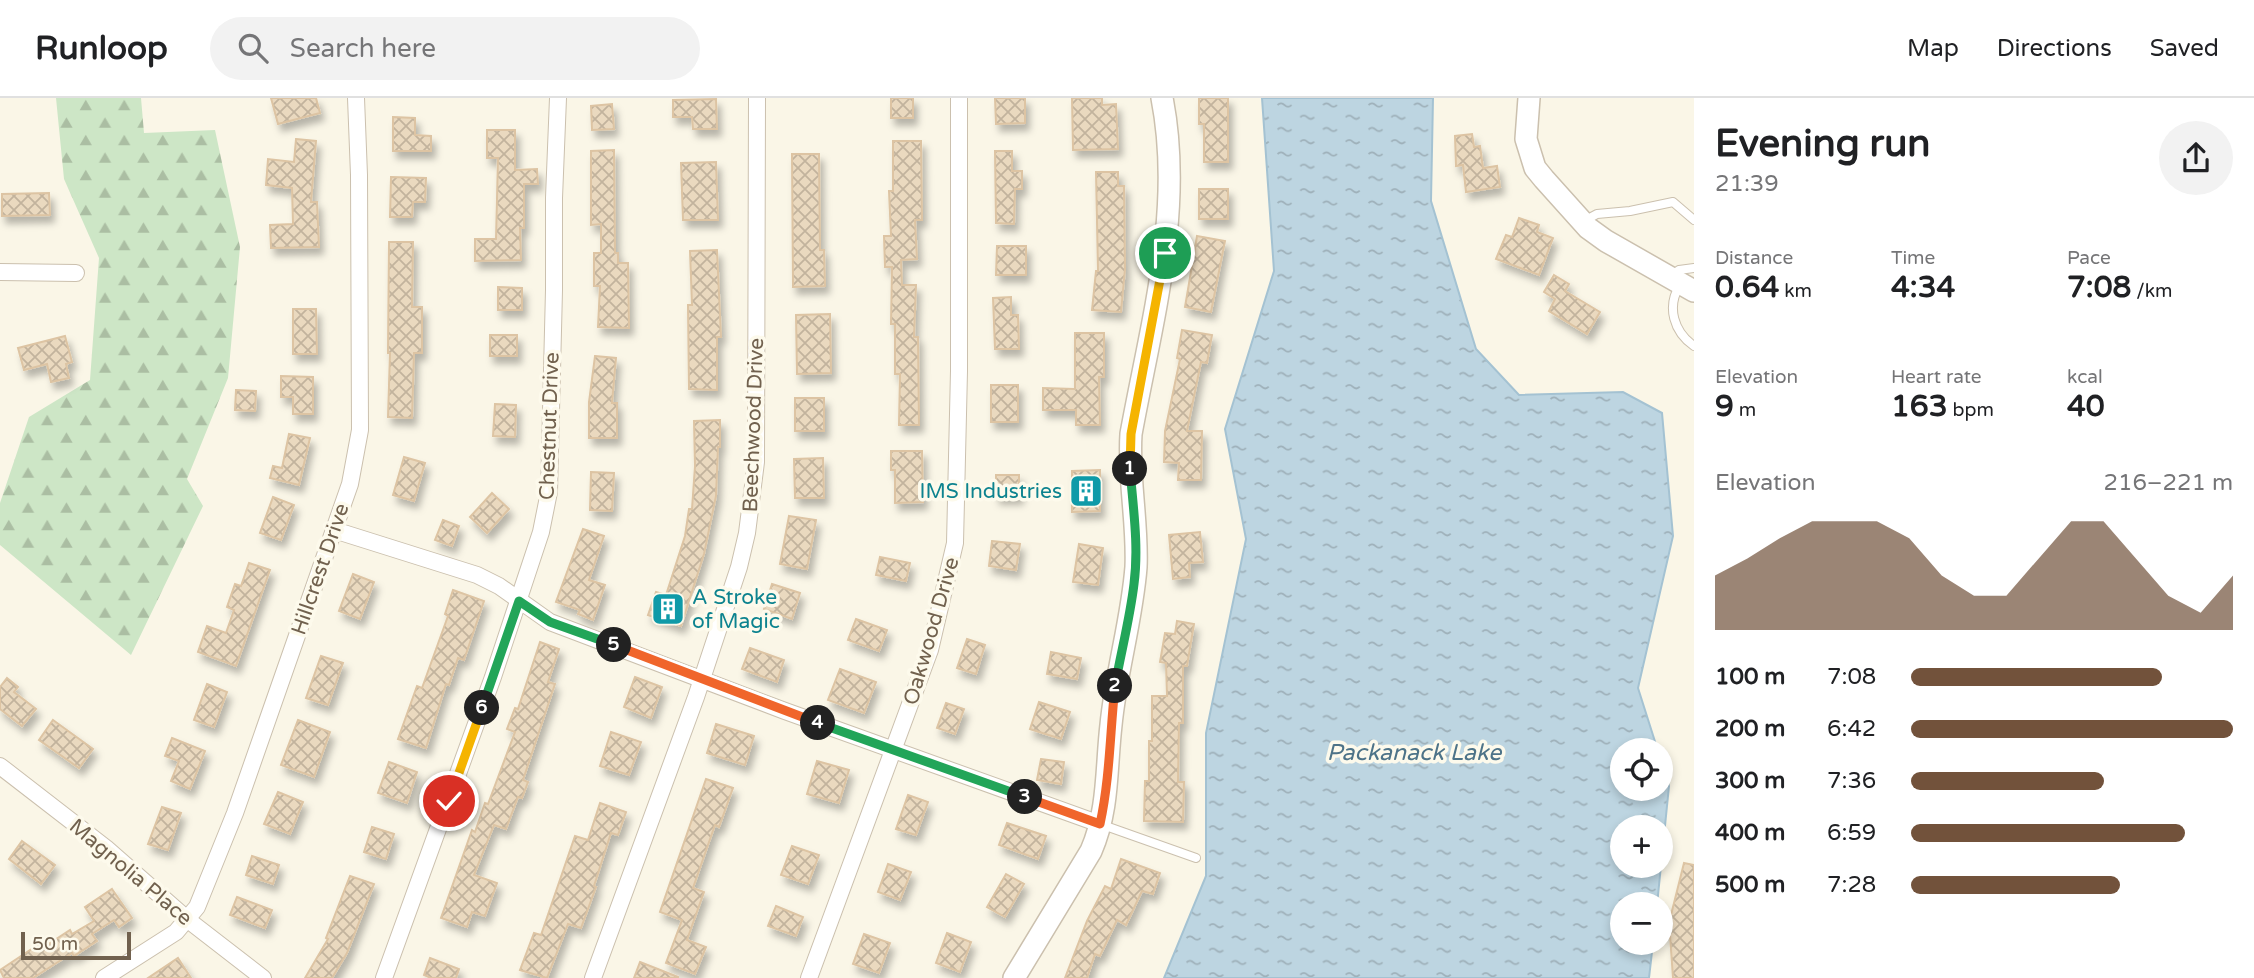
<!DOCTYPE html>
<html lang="en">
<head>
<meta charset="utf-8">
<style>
  :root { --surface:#fff; --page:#f2f2f2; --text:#202124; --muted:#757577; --line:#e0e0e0; --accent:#72523b }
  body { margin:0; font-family:"Varela Round",sans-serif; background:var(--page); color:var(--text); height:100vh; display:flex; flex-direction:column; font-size:26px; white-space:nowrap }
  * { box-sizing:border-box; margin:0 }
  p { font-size:23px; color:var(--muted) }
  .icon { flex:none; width:38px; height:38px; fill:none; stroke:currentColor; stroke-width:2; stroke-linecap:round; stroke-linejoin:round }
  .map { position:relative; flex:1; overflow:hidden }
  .panel { display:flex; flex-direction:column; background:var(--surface); width:560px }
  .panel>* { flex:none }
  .buttons { position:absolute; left:1610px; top:640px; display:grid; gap:14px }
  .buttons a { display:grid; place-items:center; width:63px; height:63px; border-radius:50%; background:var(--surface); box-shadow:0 4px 10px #0003; font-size:35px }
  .scale { position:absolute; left:21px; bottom:18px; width:110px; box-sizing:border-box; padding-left:7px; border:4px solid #71614e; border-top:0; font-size:19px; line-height:24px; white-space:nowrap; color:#71614e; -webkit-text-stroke:5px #fdfaec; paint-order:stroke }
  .pin { position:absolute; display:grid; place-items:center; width:60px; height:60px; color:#fff; margin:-30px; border:4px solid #fff; border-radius:50%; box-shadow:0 2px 7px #0007 }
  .km { position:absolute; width:35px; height:35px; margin:-18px; border-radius:50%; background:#222; color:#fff; font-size:19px; line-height:35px; text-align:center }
  .round { display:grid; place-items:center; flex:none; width:74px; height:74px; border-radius:37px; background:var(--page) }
  .overview { display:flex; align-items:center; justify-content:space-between; height:119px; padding:0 21px }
  h1 { font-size:38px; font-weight:700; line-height:52px }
  .figures { display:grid; grid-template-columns:repeat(3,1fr); gap:10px; height:119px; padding:7px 21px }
  .figures div { display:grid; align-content:center }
  .figures b { font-size:30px; font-weight:700 }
  .figures small { font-size:19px; font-weight:400 }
  .figures p { font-size:19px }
  .chart { height:196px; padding:14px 21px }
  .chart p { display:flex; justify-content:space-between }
  .chart svg { width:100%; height:126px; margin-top:7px; fill:var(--accent); opacity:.7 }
  ul { padding:0 21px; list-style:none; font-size:23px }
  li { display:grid; grid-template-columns:112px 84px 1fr; align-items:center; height:52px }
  li i { height:18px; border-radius:9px; background:var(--accent) }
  header { display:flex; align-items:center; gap:42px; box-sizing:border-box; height:98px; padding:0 35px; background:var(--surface); border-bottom:2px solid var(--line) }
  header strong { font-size:33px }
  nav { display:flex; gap:38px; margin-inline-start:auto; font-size:24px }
  .search { width:490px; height:63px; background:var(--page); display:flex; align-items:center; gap:18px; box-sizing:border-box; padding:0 24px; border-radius:38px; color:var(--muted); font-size:26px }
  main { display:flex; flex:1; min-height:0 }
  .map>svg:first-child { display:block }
</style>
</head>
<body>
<header>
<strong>Runloop</strong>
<div class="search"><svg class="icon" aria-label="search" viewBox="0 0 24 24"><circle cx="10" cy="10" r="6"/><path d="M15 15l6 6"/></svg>Search here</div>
<nav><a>Map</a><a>Directions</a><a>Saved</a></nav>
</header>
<main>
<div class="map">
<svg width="1694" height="880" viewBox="0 0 1694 880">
  <defs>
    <pattern id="forest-firs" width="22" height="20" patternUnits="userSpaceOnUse" patternTransform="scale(1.75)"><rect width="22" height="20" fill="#cde6c6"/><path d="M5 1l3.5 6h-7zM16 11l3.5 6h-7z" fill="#abbea3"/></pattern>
    <pattern id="water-ripples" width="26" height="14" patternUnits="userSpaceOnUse" patternTransform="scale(1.75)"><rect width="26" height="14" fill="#bdd5e1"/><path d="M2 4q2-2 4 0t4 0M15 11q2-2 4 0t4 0" fill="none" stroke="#9eb0b9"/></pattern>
    <pattern id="building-cross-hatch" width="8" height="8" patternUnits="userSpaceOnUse" patternTransform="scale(1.75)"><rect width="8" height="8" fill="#ead9bf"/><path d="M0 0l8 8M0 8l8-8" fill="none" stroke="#c2b39d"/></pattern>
    <filter id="shadow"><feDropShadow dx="4" dy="7" stdDeviation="3.5" flood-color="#0004"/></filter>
  </defs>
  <rect width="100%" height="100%" fill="#faf6e7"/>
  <path fill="url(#forest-firs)" d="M56 0H141L144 35 215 32 240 149 228 280 187 381 203 408 131 557 0 447V405L29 319 90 282 99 160 64 81Z"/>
  <path fill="url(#water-ripples)" stroke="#a4c2d2" stroke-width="2" fill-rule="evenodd" d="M1262 0H1433L1431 103 1476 251 1519 297 1623 294 1662 315 1673 438 1638 590 1658 653H1622V691H1661V661L1669 688 1657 807H1622V845H1653L1649 880H1164L1206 778V635L1246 441 1225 331 1274 173ZM1622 730H1661V768H1622Z"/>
  <g fill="url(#building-cross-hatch)" stroke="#ddc4a3" stroke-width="2" filter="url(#shadow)">
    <path d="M271 0H316L320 15 278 26Z"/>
    <rect x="891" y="0" width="22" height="20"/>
    <path d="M995 0H1025V25L996 26Z"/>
    <path d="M1072 0H1102V7L1116 6 1118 51 1073 52Z"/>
    <path d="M1199 0H1228V64H1204V26H1199Z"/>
    <path d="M716 1 717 31H693L692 19H673V2Z"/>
    <path d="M612 6 614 31 592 32 591 8Z"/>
    <path d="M393 19 415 20V37L431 38V53H393Z"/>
    <path d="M487 32H515V72L537 71 538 86H524V130H520L521 162 475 163V141H496L498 60H487Z"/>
    <path d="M1472 36 1474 49 1480 48 1483 70 1497 68 1500 89 1466 94 1463 67 1456 68 1455 38Z"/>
    <path d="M296 41 316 43 311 104H317L319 149 271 150 270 127 293 126 292 90 266 87 268 61 294 64Z"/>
    <path d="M893 43H921L922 122H915L917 161 901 162 902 187H916L914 239H918L919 327H899L900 276H895V226H891L892 169H885L884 138H891L889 93H893Z"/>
    <path d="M614 52 615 155H618V165H628L629 230 598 229 600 188H594V155H601V126L591 127V53Z"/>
    <path d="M995 53H1012V73H1022V91H1015L1014 126 996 125Z"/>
    <path d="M792 56H819L820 152H824L825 188 793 189Z"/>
    <path d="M716 64 718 122H683L681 65Z"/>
    <path d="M1096 74H1118V88H1124L1125 171 1121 214 1092 212 1096 173H1098Z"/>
    <path d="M391 79 426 80 425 104H413L412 119H390Z"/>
    <rect x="1199" y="91" width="29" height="30"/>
    <path d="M49 95 50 117 2 118V96Z"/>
    <path d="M1519 120 1539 127 1537 134 1553 140 1539 177 1496 161 1506 137 1512 139Z"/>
    <path d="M1197 138 1225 143 1211 214 1185 209Z"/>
    <path d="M389 144H413L412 209H422V255H414L412 320 388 319 390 255H388Z"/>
    <path d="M997 148H1026V177H996Z"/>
    <path d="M717 152 721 239H717V292L689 291 688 207H692L690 153Z"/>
    <path d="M1554 177 1569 186 1565 193 1600 214 1587 236 1549 213 1555 201 1544 194Z"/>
    <path d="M498 189 522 190V212H498Z"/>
    <path d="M1011 199V217H1018L1019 251H995L993 200Z"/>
    <path d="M293 211H316L317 256H293Z"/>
    <path d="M830 216 831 275 797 276 796 217Z"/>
    <path d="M1182 232 1212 237 1207 265 1201 264 1187 333H1202L1201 382H1178L1179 365 1164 364 1165 333 1180 261 1177 260Z"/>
    <path d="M1075 235H1104V279H1099L1100 327H1076V312H1043V290L1075 291Z"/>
    <rect x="490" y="237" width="27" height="21"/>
    <path d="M65 238 72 264 66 266 69 280 51 284 47 266 24 272 18 250Z"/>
    <path d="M595 258 616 260 612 305H617V340H589V304Z"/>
    <path d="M281 278 313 279V316H293V299H281Z"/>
    <rect x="991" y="287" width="27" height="37"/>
    <path d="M236 292 256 293 255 313 235 312Z"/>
    <rect x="795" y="300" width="29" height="33"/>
    <path d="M495 306 516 307 515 339 493 338Z"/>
    <path d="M720 322V349H718L716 398 704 456 681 528 648 517 656 494 666 497 685 438 689 411H692L695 368 694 323Z"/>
    <path d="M289 336 310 340 299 387 270 380 273 368 282 370Z"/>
    <path d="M891 353H922L923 404 895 405V372H891Z"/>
    <path d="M404 359 425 365 414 403 393 397Z"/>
    <path d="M823 360 824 400H795L794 361Z"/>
    <path d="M1100 372V413L1072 414V373Z"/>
    <path d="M591 374 614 375 612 413 590 412Z"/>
    <rect x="996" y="377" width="23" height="22"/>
    <path d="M492 395 509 411 487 435 470 419Z"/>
    <path d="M273 399 294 407 281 442 260 435Z"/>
    <path d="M789 418 816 422 807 471 780 466Z"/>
    <path d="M443 422 459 428 452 448 435 442Z"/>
    <path d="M583 431 604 438 589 482 605 487 593 522 578 516 580 512 556 504Z"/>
    <path d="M1200 434 1203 464 1189 465 1190 479 1173 481 1169 437Z"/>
    <path d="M992 443 1020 446 1016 472 989 468Z"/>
    <path d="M1079 446 1103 450 1098 487 1073 484Z"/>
    <path d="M880 459 910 465 906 483 876 477Z"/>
    <path d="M249 465 270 472 236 568 198 554 207 528 226 535 234 512 227 509 235 486 241 488Z"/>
    <path d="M353 476 374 484 360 521 339 513Z"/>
    <path d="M772 486 800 495 792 521 764 511Z"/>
    <path d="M453 492 484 503 464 562 458 560 449 587 446 586 426 650 398 641 417 588 422 590 448 518 445 516Z"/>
    <path d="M856 521 887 532 879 553 848 542Z"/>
    <path d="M1177 523 1194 526 1187 568H1183V625H1179L1178 684H1184L1183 724 1144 723 1145 683H1149V643H1152V598H1167L1166 565 1160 564 1165 535 1175 536Z"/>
    <path d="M967 541 985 547 976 576 957 570Z"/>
    <path d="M540 544 559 551 548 584 555 586 523 682 528 684 522 700 518 699 506 731 494 727 474 777 497 785 485 818 472 814 467 829 441 820 472 732 475 734 485 705 488 706 515 634 507 631 515 610 518 611Z"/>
    <path d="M750 550 784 562 777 584 742 571Z"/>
    <path d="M1051 554 1081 560 1077 581 1047 576Z"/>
    <path d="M321 558 343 565 328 607 306 600Z"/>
    <path d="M840 571 876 584 864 615 828 602Z"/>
    <path d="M635 579 662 589 651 620 624 609Z"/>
    <path d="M7 580 18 589 14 594 36 611 22 628 0 611V589Z"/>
    <path d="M207 586 227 594 214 629 194 622Z"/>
    <path d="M1039 604 1070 614 1061 641 1030 631Z"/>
    <path d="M946 605 964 611 955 636 937 630Z"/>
    <path d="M53 622 93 651 79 670 39 642Z"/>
    <path d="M298 622 330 634 314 679 281 667Z"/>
    <path d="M716 626 754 638 745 667 707 655Z"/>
    <path d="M611 634 641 644 629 677 600 668Z"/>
    <path d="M172 640 205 653 190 691 171 683 179 663 165 658Z"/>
    <path d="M1041 661 1064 664 1061 686 1037 682Z"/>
    <path d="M817 663 849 672 839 705 807 696Z"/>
    <path d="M389 664 417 674 407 705 378 695Z"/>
    <path d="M706 681 733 690 719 729 715 727 693 790 704 794 687 842 706 849 695 876 666 865 682 822 660 814Z"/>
    <path d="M278 694 303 704 290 736 264 726Z"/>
    <path d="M908 697 928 704 916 737 896 731Z"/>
    <path d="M600 705 626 714 618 737 611 735 594 788 596 789 581 830 568 826 547 880 520 872 534 835 541 837 575 738 588 742Z"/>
    <path d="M162 709 181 715 168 752 148 746Z"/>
    <path d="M1007 725 1046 738 1038 761 999 747Z"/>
    <path d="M372 729 394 736 386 761 364 754Z"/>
    <path d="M22 743 55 767 41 786 9 761Z"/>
    <path d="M792 748 819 757 808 786 781 777Z"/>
    <path d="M252 758 279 767 273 786 246 777Z"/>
    <path d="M1121 761 1160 775 1153 796 1142 793 1126 827 1117 822 1100 858 1095 856 1087 880H1065L1087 823 1105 788 1111 791Z"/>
    <path d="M1684 765 1694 767V880H1673L1670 837H1666Z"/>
    <path d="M888 766 911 774 900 802 878 794Z"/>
    <path d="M1006 776 1024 786 1005 819 987 809Z"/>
    <path d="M350 778 374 786 347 855 332 880H305L328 841 326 840Z"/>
    <path d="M112 791 132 820 119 829 114 822 92 836 97 843 74 858 72 855 33 880H4L0 872 33 850 38 847 41 851 70 832 72 836 94 823 85 809Z"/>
    <path d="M237 799 272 812 265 830 230 817Z"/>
    <path d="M776 808 803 819 796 838 768 828Z"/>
    <path d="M947 835 971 844 960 874 936 865Z"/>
    <path d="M864 836 890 845 879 875 853 866Z"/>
    <path d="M178 860 191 880H148Z"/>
    <path d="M430 860 459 871 456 880H431L424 877Z"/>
    <path d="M640 864 678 879V880H634Z"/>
  </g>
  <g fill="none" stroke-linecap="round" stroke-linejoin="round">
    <defs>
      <g id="service">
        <path d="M1584 123 1597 116 1630 113 1673 104 1694 122"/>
        <path d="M1671 178 1679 172 1694 170"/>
        <path d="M1680 187C1666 209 1674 234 1694 248"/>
        <path d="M1100 726 1196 760"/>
      </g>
      <g id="minor">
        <path d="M0 174 76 175"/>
        <path d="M334 432 477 477 499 488 550 524 785 613 1100 726"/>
        <path d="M0 668 106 750 188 822 263 880"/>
        <path d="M104 880 176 834 197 809 235 715 350 386 360 332 359 77 356 0"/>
        <path d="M384 880 493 579 541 434 549 394 554 192V100L558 0"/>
        <path d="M593 880 696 599 739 469 747 435 756 364 757 0"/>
        <path d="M809 880 930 552 955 445 959 273V0"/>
      </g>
      <g id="tertiary">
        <path d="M1529 0 1526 41 1535 70 1544 81 1588 130 1606 143 1694 193"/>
        <path d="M1014 880 1091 753C1109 712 1106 670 1111 627 1116 574 1132 522 1136 469 1138 425 1128 381 1131 336 1151 226 1184 112 1162 0"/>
      </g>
    </defs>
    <use href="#service" stroke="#cbc0ae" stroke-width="10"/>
    <use href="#minor" stroke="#cbc0ae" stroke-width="18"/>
    <use href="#tertiary" stroke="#cbc0ae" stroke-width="24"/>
    <use href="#service" stroke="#fff" stroke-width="8"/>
    <use href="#minor" stroke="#fff" stroke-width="16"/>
    <use href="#tertiary" stroke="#fff" stroke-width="21"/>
  </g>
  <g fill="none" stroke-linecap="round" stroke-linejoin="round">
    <defs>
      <path id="split-1" d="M1130 371 1131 336 1165 155"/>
      <path id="split-2" d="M1115 588C1121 554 1130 520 1134 486 1139 448 1133 409 1130 371"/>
      <path id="split-3" d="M1025 699 1100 726C1110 680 1110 634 1115 588"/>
      <path id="split-4" d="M818 625 1025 699"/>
      <path id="split-5" d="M614 547 818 625"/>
      <path id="split-6" d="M482 610 519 503 550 524 614 547"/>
      <path id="split-7" d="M449 703 482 610"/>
    </defs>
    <use href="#split-1" stroke="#fff" stroke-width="14"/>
    <use href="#split-2" stroke="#fff" stroke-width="14"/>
    <use href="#split-3" stroke="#fff" stroke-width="14"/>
    <use href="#split-4" stroke="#fff" stroke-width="14"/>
    <use href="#split-5" stroke="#fff" stroke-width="14"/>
    <use href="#split-6" stroke="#fff" stroke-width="14"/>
    <use href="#split-7" stroke="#fff" stroke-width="14"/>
    <use href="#split-1" stroke="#f5b400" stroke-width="9"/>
    <use href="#split-2" stroke="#22a559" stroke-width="9"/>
    <use href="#split-3" stroke="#f0652b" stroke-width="9"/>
    <use href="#split-4" stroke="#22a559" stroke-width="9"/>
    <use href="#split-5" stroke="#f0652b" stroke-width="9"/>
    <use href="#split-6" stroke="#22a559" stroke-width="9"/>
    <use href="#split-7" stroke="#f5b400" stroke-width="9"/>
  </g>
  <defs>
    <symbol id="building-square" viewBox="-11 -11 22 22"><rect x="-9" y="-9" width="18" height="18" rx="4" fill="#0f9aa8" stroke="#fdfaec"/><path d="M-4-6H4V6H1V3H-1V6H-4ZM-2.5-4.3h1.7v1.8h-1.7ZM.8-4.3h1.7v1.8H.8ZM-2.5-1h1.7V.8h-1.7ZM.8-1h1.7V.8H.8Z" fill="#fff"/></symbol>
  </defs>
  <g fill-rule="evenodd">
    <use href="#building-square" x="1067" y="374" width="38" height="38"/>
    <use href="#building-square" x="649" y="492" width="38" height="38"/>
  </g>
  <g text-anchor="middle" stroke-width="7" stroke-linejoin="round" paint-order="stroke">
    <g font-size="21" fill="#71614e" stroke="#fdfaec">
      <text transform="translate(753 327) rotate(-88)" y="7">Beechwood Drive</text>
      <text transform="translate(549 328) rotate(-88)" y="7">Chestnut Drive</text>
      <text transform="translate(320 471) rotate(-71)" y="7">Hillcrest Drive</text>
      <text transform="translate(931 533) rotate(-74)" y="7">Oakwood Drive</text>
      <text transform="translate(131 774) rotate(40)" y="7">Magnolia Place</text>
    </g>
    <g font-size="21" fill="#0d838f" stroke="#fdfaec" text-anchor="end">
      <text x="1062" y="400">IMS Industries</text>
      <text x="692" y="506" text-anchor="start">A Stroke<tspan x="692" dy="24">of Magic</tspan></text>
    </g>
    <g font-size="23" font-style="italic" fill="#4d7388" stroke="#fdfaec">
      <text x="1414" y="662">Packanack Lake</text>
    </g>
  </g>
</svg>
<div class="buttons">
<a><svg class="icon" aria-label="locate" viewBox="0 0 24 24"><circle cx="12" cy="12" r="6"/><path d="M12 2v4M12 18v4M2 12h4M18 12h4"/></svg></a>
<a>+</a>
<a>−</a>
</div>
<div class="scale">50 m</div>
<div class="pin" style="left:1165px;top:155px;background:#1e9e55"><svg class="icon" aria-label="arrive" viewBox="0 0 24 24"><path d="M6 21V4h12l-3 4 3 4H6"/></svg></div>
<div class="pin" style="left:449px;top:703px;background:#d93025"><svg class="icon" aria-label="check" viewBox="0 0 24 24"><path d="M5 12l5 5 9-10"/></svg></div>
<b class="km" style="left:1130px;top:371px">1</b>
<b class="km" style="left:1115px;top:588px">2</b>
<b class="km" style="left:1025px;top:699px">3</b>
<b class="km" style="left:818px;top:625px">4</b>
<b class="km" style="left:614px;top:547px">5</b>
<b class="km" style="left:482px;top:610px">6</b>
</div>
<section class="panel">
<div class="overview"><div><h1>Evening run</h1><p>21:39</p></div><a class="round"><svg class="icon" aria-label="share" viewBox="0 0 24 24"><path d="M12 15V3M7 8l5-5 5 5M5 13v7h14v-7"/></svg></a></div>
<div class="figures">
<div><p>Distance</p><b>0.64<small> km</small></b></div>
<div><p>Time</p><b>4:34</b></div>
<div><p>Pace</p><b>7:08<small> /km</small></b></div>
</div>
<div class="figures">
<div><p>Elevation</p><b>9<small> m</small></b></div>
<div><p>Heart rate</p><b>163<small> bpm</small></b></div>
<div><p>kcal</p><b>40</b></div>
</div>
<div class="chart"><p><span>Elevation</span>216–221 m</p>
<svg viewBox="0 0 160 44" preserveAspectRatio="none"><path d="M0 44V25L10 19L20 12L30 6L40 6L50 6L60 12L70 25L80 32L90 32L100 19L110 6L120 6L130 19L140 32L150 38L160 25V44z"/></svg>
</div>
<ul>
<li><b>100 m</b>7:08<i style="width:78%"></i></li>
<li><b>200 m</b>6:42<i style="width:100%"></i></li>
<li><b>300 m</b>7:36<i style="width:60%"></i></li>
<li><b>400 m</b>6:59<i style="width:85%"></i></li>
<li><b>500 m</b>7:28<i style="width:65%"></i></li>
</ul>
</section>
</main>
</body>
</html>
